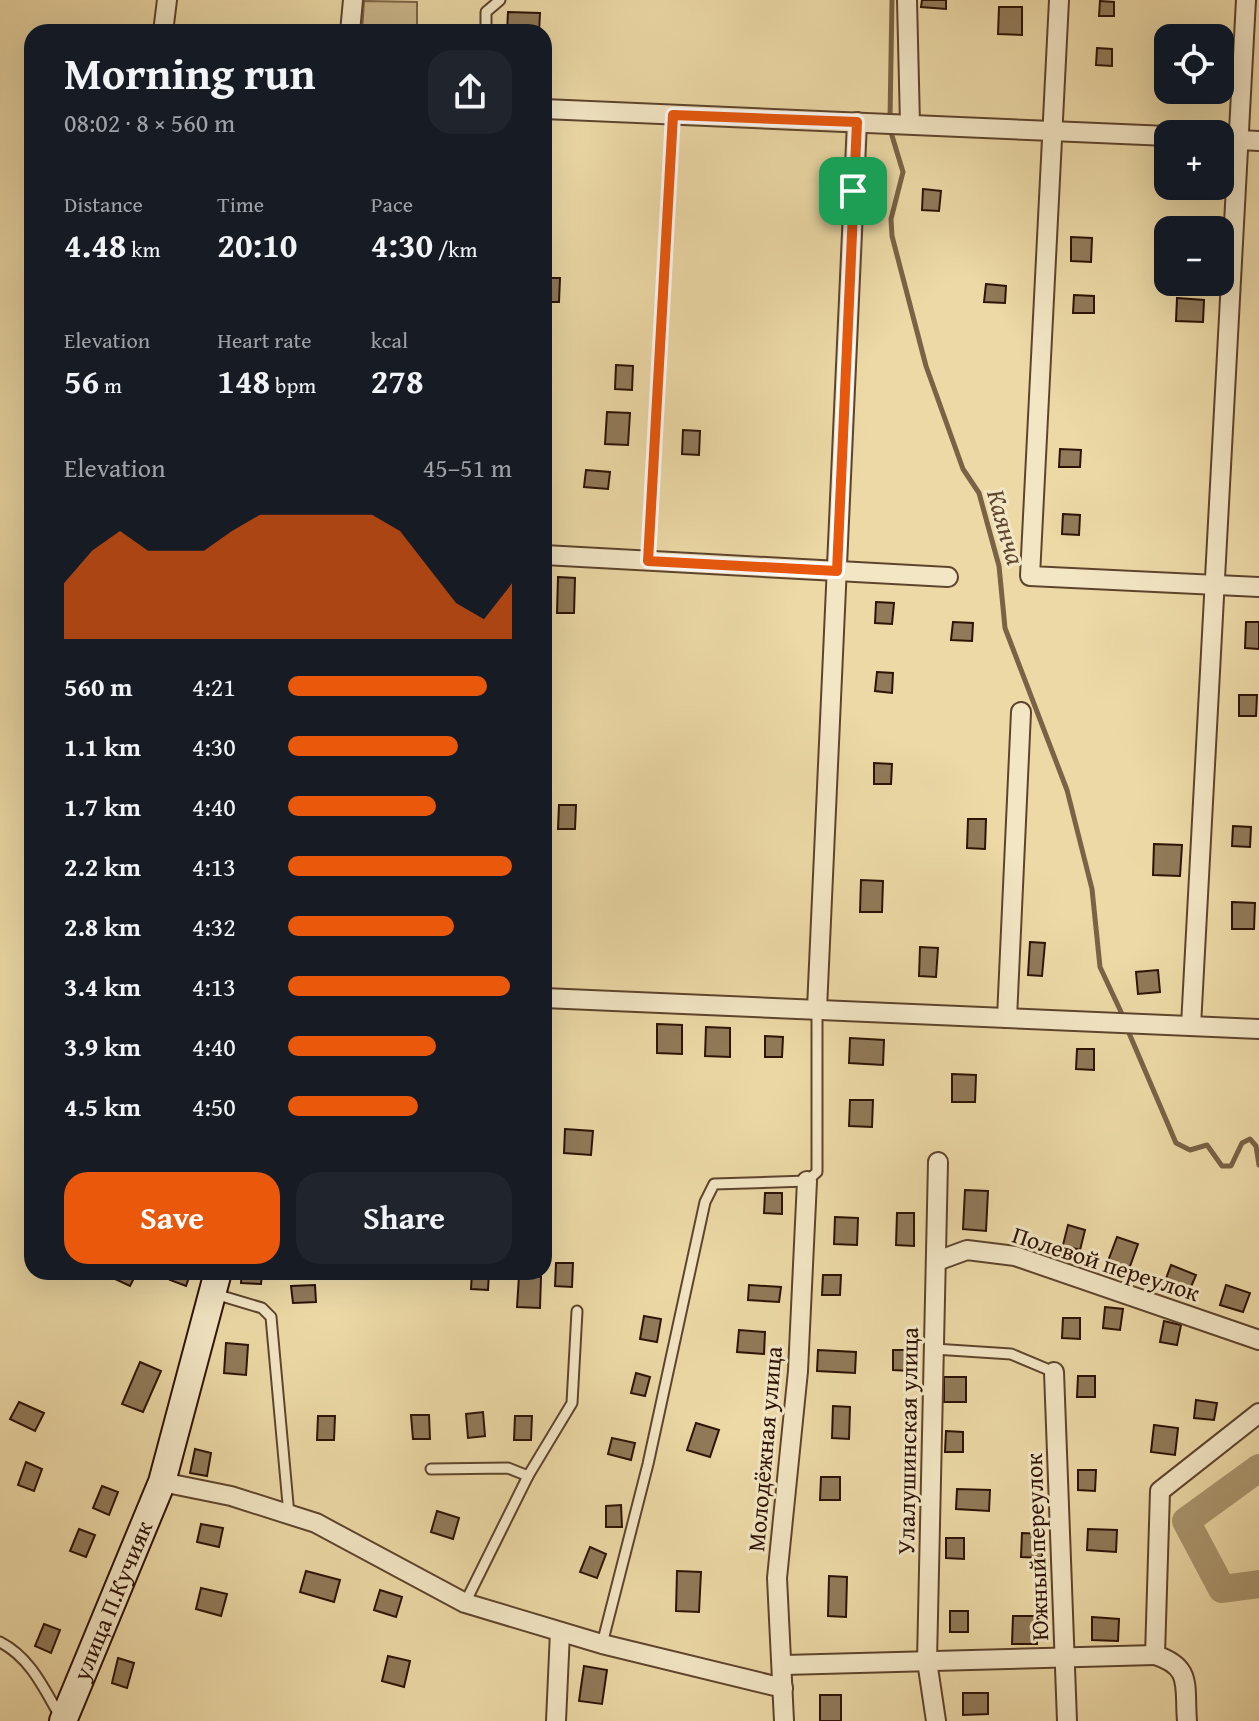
<!DOCTYPE html>
<html lang="en">
<head>
<meta charset="utf-8">
<style>
  :root { --surface:#171b24; --page:#20242c; --text:#f1f3f6; --muted:#9ea1a6; --accent:#ea580c }
  body { margin:0; font-family:"Gentium Book Plus",serif; background:var(--page); color:var(--text); height:100vh; display:flex; flex-direction:column; font-size:30px; white-space:nowrap }
  * { box-sizing:border-box; margin:0 }
  p { font-size:26px; color:var(--muted) }
  .icon { flex:none; width:44px; height:44px; fill:none; stroke:currentColor; stroke-width:2; stroke-linecap:round; stroke-linejoin:round }
  .map { position:relative; flex:1; overflow:hidden }
  .sheet { position:absolute; left:24px; top:24px; width:528px; height:1256px; display:flex; flex-direction:column; background:var(--surface); border-radius:24px; box-shadow:0 8px 32px #0002 }
  .sheet>* { flex:none }
  .tools { position:absolute; left:1154px; top:24px; display:grid; gap:16px }
  .tools a { display:grid; place-items:center; width:80px; height:80px; border-radius:16px; background:var(--surface); box-shadow:0 8px 32px #0002; font-size:40px }
  .pin { position:absolute; display:grid; place-items:center; width:68px; height:68px; color:#fff; margin:-34px; border-radius:16px; box-shadow:0 4px 12px #0006 }
  .round { display:grid; place-items:center; flex:none; width:84px; height:84px; border-radius:24px; background:var(--page) }
  .overview { display:flex; align-items:center; justify-content:space-between; height:136px; padding:0 40px }
  h1 { font-size:44px; font-weight:700; line-height:60px }
  .stats { display:grid; grid-template-columns:repeat(3,1fr); gap:12px; height:136px; padding:8px 40px }
  .stats div { display:grid; align-content:center }
  .stats b { font-size:34px; font-weight:700 }
  .stats small { font-size:22px; font-weight:400 }
  .stats p { font-size:22px }
  .chart { height:224px; padding:16px 40px }
  .chart p { display:flex; justify-content:space-between }
  .chart svg { width:100%; height:144px; margin-top:8px; fill:var(--accent); opacity:.7 }
  .cta { display:flex; gap:16px; margin-top:auto; padding:16px 40px }
  .cta a { flex:1; height:92px; border-radius:24px; background:var(--accent); color:#fff; font-size:32px; font-weight:700; line-height:92px; text-align:center }
  .cta a+a { background:var(--page); color:var(--text) }
  ul { padding:0 40px; list-style:none; font-size:26px }
  li { display:grid; grid-template-columns:128px 96px 1fr; align-items:center; height:60px }
  li i { height:20px; border-radius:10px; background:var(--accent) }
  .map>svg:first-child { display:block }
</style>
</head>
<body>
<div class="map">
<svg width="1259" height="1721" viewBox="0 0 1259 1721">
  <rect width="100%" height="100%" fill="#ecd9a6"/>
  <filter id="stains"><feTurbulence type="fractalNoise" baseFrequency=".0025" numOctaves="4"/><feColorMatrix values="0 0 0 0 .2 0 0 0 0 .09 0 0 0 0 .02 0 0 0 .5 -.17"/></filter>
  <radialGradient id="worn" r=".72"><stop offset=".6" stop-color="#630" stop-opacity="0"/><stop offset="1" stop-color="#630" stop-opacity=".3"/></radialGradient>
  <path fill="#ccb78b" stroke="#7d6548" stroke-width="2" d="M364 1 417 2V32H362Z"/>
  <g fill="none" stroke-linecap="round" stroke-linejoin="round">
    <g stroke="#796245" stroke-width="5">
      <path d="M890 119 892 0"/>
      <path d="M890 129 903 172 891 219 892 236 926 366 963 469 979 493 999 566 1005 628 1067 790 1092 889 1100 967 1122 1014"/>
      <path d="M1126 1026 1176 1143 1190 1150 1207 1145 1222 1166H1231L1242 1143 1250 1139 1256 1146 1259 1165"/>
    </g>
    <path stroke="#ab966f" stroke-width="28" d="M1259 1468 1186 1521 1222 1589 1259 1584"/>
  </g>
  <g fill="#917a59" stroke="#2e1305" stroke-width="2">
    <path d="M922 0H946V9L921 7Z"/>
    <path d="M1100 1 1114 2V16H1099Z"/>
    <path d="M999 7H1022V35L998 34Z"/>
    <path d="M508 12 540 13 539 32H507Z"/>
    <path d="M1097 48 1112 49V66L1096 65Z"/>
    <path d="M923 189 941 191 939 211 922 210Z"/>
    <path d="M1071 237 1092 238 1091 262 1071 261Z"/>
    <path d="M544 278H560L559 302H544Z"/>
    <path d="M986 284 1006 286 1005 303 984 302Z"/>
    <path d="M1074 295 1094 296V313H1073Z"/>
    <path d="M1177 298 1204 300 1203 322 1176 321Z"/>
    <path d="M616 365 633 366 632 390 615 389Z"/>
    <path d="M607 412 630 413 628 445 605 444Z"/>
    <path d="M683 430 700 431 699 455 682 454Z"/>
    <path d="M1060 449 1081 450 1080 467H1059Z"/>
    <path d="M586 470 610 472 608 489 584 487Z"/>
    <path d="M1063 514 1080 515 1079 535 1062 534Z"/>
    <path d="M544 573 551 574V598L544 597Z"/>
    <path d="M558 577 575 578 574 613H557Z"/>
    <path d="M876 602 894 603 892 624 875 623Z"/>
    <path d="M953 622 973 623 972 641 951 640Z"/>
    <path d="M1246 622H1259V649L1245 648Z"/>
    <path d="M877 672 893 673 892 693 875 691Z"/>
    <path d="M1239 695H1257L1256 716H1239Z"/>
    <path d="M874 763 892 764 891 784H874Z"/>
    <path d="M559 805H576L575 829H558Z"/>
    <path d="M968 819H986L985 849 967 848Z"/>
    <path d="M1233 826 1251 827 1250 847 1232 846Z"/>
    <path d="M1154 844 1182 845 1180 876 1153 875Z"/>
    <path d="M861 880 883 881 882 912H860Z"/>
    <path d="M1232 902 1255 903 1254 929H1232Z"/>
    <path d="M1030 942 1045 943 1042 976 1028 975Z"/>
    <path d="M920 947 938 948 936 977 919 976Z"/>
    <path d="M1158 970 1160 992 1138 994 1136 972Z"/>
    <path d="M657 1024 682 1025V1054L657 1053Z"/>
    <path d="M706 1027 730 1028V1057L705 1056Z"/>
    <path d="M765 1036 783 1037 782 1057H765Z"/>
    <path d="M850 1038 884 1040 883 1065 849 1063Z"/>
    <path d="M1077 1049H1094V1070L1076 1069Z"/>
    <path d="M952 1074 976 1075 975 1102H952Z"/>
    <path d="M850 1100H873L872 1127 849 1126Z"/>
    <path d="M565 1129 593 1131 591 1155 564 1153Z"/>
    <path d="M965 1190 988 1191 986 1231 963 1229Z"/>
    <path d="M765 1193H782V1214L764 1213Z"/>
    <path d="M897 1213H914V1246L896 1245Z"/>
    <path d="M835 1217 858 1218 857 1245 834 1244Z"/>
    <path d="M1068 1225 1085 1230 1080 1250 1063 1245Z"/>
    <path d="M1117 1237 1138 1244 1129 1269 1108 1261Z"/>
    <path d="M556 1263H573L572 1287 555 1286Z"/>
    <path d="M1171 1265 1196 1275 1188 1294 1164 1284Z"/>
    <path d="M118 1272H137L130 1286 115 1279Z"/>
    <path d="M173 1272H191L186 1286 170 1280Z"/>
    <path d="M242 1272H262L261 1284 241 1283Z"/>
    <path d="M472 1272H489L488 1290 471 1289Z"/>
    <path d="M823 1275H841L840 1295H822Z"/>
    <path d="M519 1276 541 1277 540 1308 517 1307Z"/>
    <path d="M315 1285 316 1302 293 1303 291 1286Z"/>
    <path d="M749 1285 781 1287 779 1302 748 1300Z"/>
    <path d="M1226 1285 1250 1293 1243 1312 1220 1305Z"/>
    <path d="M1105 1307 1123 1309 1120 1330 1103 1328Z"/>
    <path d="M644 1316 661 1319 657 1342 640 1339Z"/>
    <path d="M1063 1318H1080V1339L1062 1338Z"/>
    <path d="M1164 1321 1181 1325 1177 1345 1160 1342Z"/>
    <path d="M739 1330 765 1332 764 1354 737 1352Z"/>
    <path d="M226 1343 248 1345 246 1375 224 1373Z"/>
    <path d="M818 1350 856 1352 855 1373 817 1371Z"/>
    <path d="M893 1350H911L910 1371 893 1370Z"/>
    <path d="M140 1362 161 1371 143 1412 122 1404Z"/>
    <path d="M636 1373 650 1377 645 1396 631 1393Z"/>
    <path d="M1078 1376H1095V1397H1077Z"/>
    <rect x="944" y="1377" width="22" height="25"/>
    <path d="M1196 1400 1217 1403 1214 1420 1194 1418Z"/>
    <path d="M19 1402 44 1413 35 1431 10 1419Z"/>
    <path d="M833 1406 850 1407 849 1439 832 1438Z"/>
    <path d="M483 1412 485 1436 468 1438 466 1414Z"/>
    <path d="M411 1415H429L430 1439H413Z"/>
    <path d="M318 1416H335L334 1440H317Z"/>
    <path d="M515 1416H532L531 1440H514Z"/>
    <path d="M696 1423 719 1430 710 1457 687 1450Z"/>
    <path d="M1154 1425 1178 1428 1175 1455 1151 1452Z"/>
    <path d="M946 1431 963 1432V1452H945Z"/>
    <path d="M612 1438 635 1443 631 1460 608 1454Z"/>
    <path d="M195 1449 211 1453 207 1476 190 1473Z"/>
    <path d="M26 1462 42 1469 34 1491 18 1485Z"/>
    <path d="M1078 1470H1096L1095 1491 1078 1490Z"/>
    <path d="M821 1477H840V1500H820Z"/>
    <path d="M102 1486 118 1492 109 1515 93 1508Z"/>
    <path d="M957 1489 990 1490 989 1511 956 1509Z"/>
    <path d="M621 1505 622 1527H606V1506Z"/>
    <path d="M437 1511 459 1518 453 1539 431 1532Z"/>
    <path d="M201 1524 223 1528 219 1547 197 1542Z"/>
    <path d="M79 1529 95 1535 86 1557 70 1551Z"/>
    <path d="M1088 1529 1117 1530 1116 1552 1087 1550Z"/>
    <path d="M1022 1533 1042 1534V1558L1021 1557Z"/>
    <path d="M946 1538H964V1559L946 1558Z"/>
    <path d="M590 1547 606 1554 597 1578 580 1572Z"/>
    <path d="M306 1571 340 1580 334 1602 300 1592Z"/>
    <path d="M677 1571 701 1572 699 1612 676 1611Z"/>
    <path d="M829 1576 847 1577 846 1617 828 1616Z"/>
    <path d="M201 1588 227 1594 221 1616 196 1609Z"/>
    <path d="M380 1590 402 1597 396 1617 374 1610Z"/>
    <rect x="950" y="1611" width="18" height="21"/>
    <path d="M1013 1616H1037V1644H1012Z"/>
    <path d="M1092 1617 1119 1619 1118 1641 1092 1640Z"/>
    <path d="M44 1624 60 1630 51 1653 35 1646Z"/>
    <path d="M388 1656 410 1661 404 1687 382 1681Z"/>
    <path d="M118 1658 134 1663 127 1688 112 1683Z"/>
    <path d="M584 1666 607 1670 602 1704 579 1701Z"/>
    <path d="M963 1693H988V1714L963 1715Z"/>
    <rect x="820" y="1695" width="21" height="26"/>
  </g>
  <g fill="none" stroke-linecap="round" stroke-linejoin="round">
    <defs>
      <g id="lane">
        <path d="M486 32V12L500 0"/>
        <path d="M648 561 673 115"/>
        <path d="M215 1294 262 1308 271 1317 289 1515"/>
        <path d="M934 1349 1011 1354 1054 1372"/>
        <path d="M431 1469 508 1468 528 1476"/>
        <path d="M465 1603 528 1476 572 1403 577 1311"/>
        <path d="M0 1642C31 1658 44 1689 61 1718"/>
        <path d="M602 1644 648 1464 705 1202 714 1184 807 1181 817 1172V1009"/>
      </g>
      <g id="street">
        <path d="M907 0 910 124"/>
        <path d="M1059 0 1030 576 1259 587"/>
        <path d="M163 32 167 0"/>
        <path d="M350 32 353 0"/>
        <path d="M544 109 1168 136"/>
        <path d="M1220 139 1259 141"/>
        <path d="M544 555 948 577"/>
        <path d="M544 998 1259 1029"/>
        <path d="M817 1009 857 122"/>
        <path d="M1007 1018 1021 712"/>
        <path d="M1191 1026 1246 0"/>
        <path d="M937 1261 967 1250 1015 1256 1259 1340"/>
        <path d="M1054 1372 1067 1721"/>
        <path d="M162 1482 231 1496 316 1523 465 1603 602 1644 783 1688"/>
        <path d="M784 1665 1155 1655"/>
        <path d="M556 1721 560 1632"/>
        <path d="M784 1721 777 1578 798 1371 807 1181"/>
        <path d="M936 1721 927 1661 938 1162"/>
        <path d="M1187 1721C1184 1686 1193 1667 1155 1655L1160 1491 1259 1413"/>
      </g>
      <g id="secondary">
        <path id="s1" d="M63 1721 162 1482 218 1272"/>
      </g>
    </defs>
    <use href="#lane" stroke="#5e442d" stroke-width="13"/>
    <use href="#street" stroke="#5e442d" stroke-width="22"/>
    <use href="#secondary" stroke="#2e1305" stroke-width="30"/>
    <use href="#lane" stroke="#f3e6c5" stroke-width="9"/>
    <use href="#street" stroke="#f3e6c5" stroke-width="18"/>
    <use href="#secondary" stroke="#f3e6c5" stroke-width="26"/>
  </g>
  <g fill="none" stroke-linecap="round" stroke-linejoin="round">
    <defs>
      <path id="route" d="M673 115 857 122 837 571 648 561Z"/>
    </defs>
    <use href="#route" stroke="#fff" stroke-width="16"/>
    <use href="#route" stroke="#ea580c" stroke-width="10"/>
  </g>
  <g text-anchor="middle" stroke-width="6" stroke-linejoin="round" paint-order="stroke">
    <g font-size="24" fill="#2e1305" stroke="#f3e6c5">
      <text transform="translate(1106 1264) rotate(18)" y="8">Полевой переулок</text>
      <text transform="translate(908 1441) rotate(-89)" y="8">Улалушинская улица</text>
      <text transform="translate(765 1449) rotate(-85)" y="8">Молодёжная улица</text>
      <text transform="translate(1037 1547) rotate(-92)" y="8">Южный переулок</text>
      <text dy="8" stroke="none"><textPath href="#s1" startOffset="130">улица П.Кучияк</textPath></text>
    </g>
    <g font-size="26" font-style="italic" fill="#60472f" stroke="#f3e6c5">
      <text transform="translate(1006 527) rotate(74)" y="9">Каянча</text>
    </g>
  </g>
  <rect width="100%" height="100%" filter="url(#stains)"/>
  <rect width="100%" height="100%" fill="url(#worn)"/>
</svg>
<div class="tools">
<a><svg class="icon" aria-label="locate" viewBox="0 0 24 24"><circle cx="12" cy="12" r="6"/><path d="M12 2v4M12 18v4M2 12h4M18 12h4"/></svg></a>
<a>+</a>
<a>−</a>
</div>
<div class="pin" style="left:853px;top:191px;background:#1e9e55"><svg class="icon" aria-label="arrive" viewBox="0 0 24 24"><path d="M6 21V4h12l-3 4 3 4H6"/></svg></div>
<section class="sheet">
<div class="overview"><div><h1>Morning run</h1><p>08:02 · 8 × 560 m</p></div><a class="round"><svg class="icon" aria-label="share" viewBox="0 0 24 24"><path d="M12 15V3M7 8l5-5 5 5M5 13v7h14v-7"/></svg></a></div>
<div class="stats">
<div><p>Distance</p><b>4.48<small> km</small></b></div>
<div><p>Time</p><b>20:10</b></div>
<div><p>Pace</p><b>4:30<small> /km</small></b></div>
</div>
<div class="stats">
<div><p>Elevation</p><b>56<small> m</small></b></div>
<div><p>Heart rate</p><b>148<small> bpm</small></b></div>
<div><p>kcal</p><b>278</b></div>
</div>
<div class="chart"><p><span>Elevation</span>45–51 m</p>
<svg viewBox="0 0 160 44" preserveAspectRatio="none"><path d="M0 44V27L10 17L20 11L30 17L40 17L50 17L60 11L70 6L80 6L90 6L100 6L110 6L120 11L130 22L140 33L150 38L160 27V44z"/></svg>
</div>
<ul>
<li><b>560 m</b>4:21<i style="width:89%"></i></li>
<li><b>1.1 km</b>4:30<i style="width:76%"></i></li>
<li><b>1.7 km</b>4:40<i style="width:66%"></i></li>
<li><b>2.2 km</b>4:13<i style="width:100%"></i></li>
<li><b>2.8 km</b>4:32<i style="width:74%"></i></li>
<li><b>3.4 km</b>4:13<i style="width:99%"></i></li>
<li><b>3.9 km</b>4:40<i style="width:66%"></i></li>
<li><b>4.5 km</b>4:50<i style="width:58%"></i></li>
</ul>
<div class="cta"><a>Save</a><a>Share</a></div>
</section>
</div>
</body>
</html>
